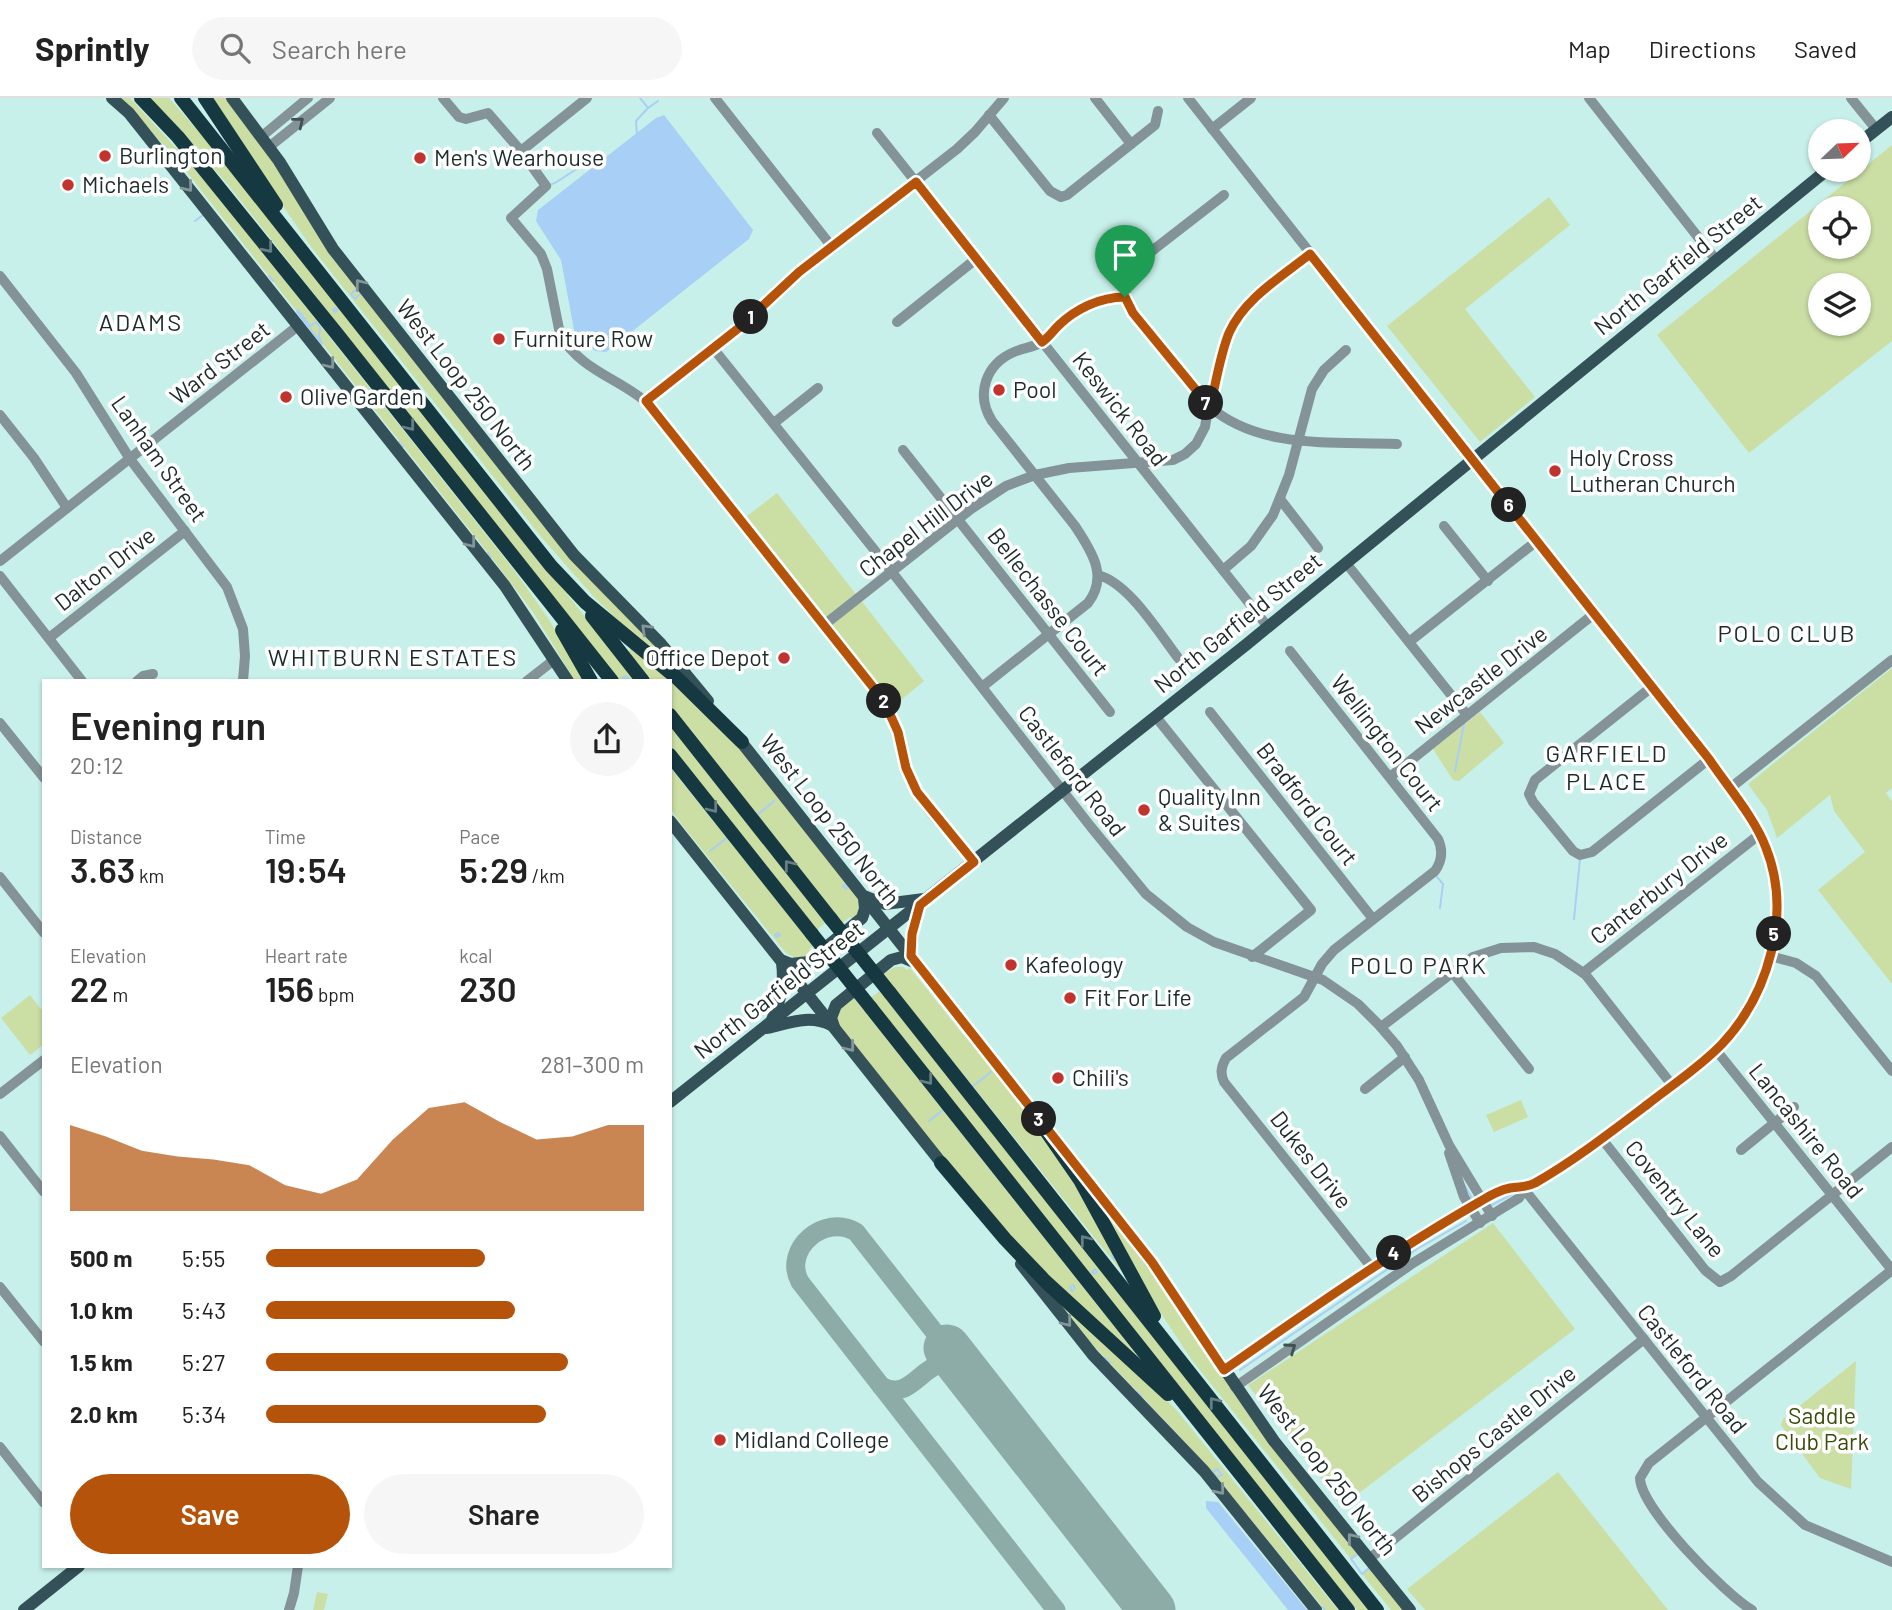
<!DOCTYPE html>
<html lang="en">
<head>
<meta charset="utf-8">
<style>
  :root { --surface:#fff; --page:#f6f6f6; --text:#222; --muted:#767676; --line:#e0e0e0; --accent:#b45309 }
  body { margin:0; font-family:Barlow,sans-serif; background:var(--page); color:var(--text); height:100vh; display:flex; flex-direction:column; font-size:26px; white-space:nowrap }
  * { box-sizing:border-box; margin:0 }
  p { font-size:23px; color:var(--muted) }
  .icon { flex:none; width:38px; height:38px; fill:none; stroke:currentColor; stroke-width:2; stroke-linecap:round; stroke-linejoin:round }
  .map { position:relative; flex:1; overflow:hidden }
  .details { position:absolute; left:42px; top:581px; width:630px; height:889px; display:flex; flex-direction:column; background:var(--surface); border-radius:0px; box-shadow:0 2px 5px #0004 }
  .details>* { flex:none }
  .needle { width:46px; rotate:67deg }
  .tools { position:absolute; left:1808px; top:21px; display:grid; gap:14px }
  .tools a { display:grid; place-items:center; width:63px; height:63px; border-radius:50%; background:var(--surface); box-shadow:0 2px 5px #0004; font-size:35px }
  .pin { position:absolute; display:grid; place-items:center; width:60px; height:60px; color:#fff; margin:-72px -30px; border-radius:50% 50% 50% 0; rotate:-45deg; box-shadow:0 0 7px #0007 }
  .pin .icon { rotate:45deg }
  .km { position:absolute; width:35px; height:35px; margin:-18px; border-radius:50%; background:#222; color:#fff; font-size:19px; line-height:35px; text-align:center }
  .round { display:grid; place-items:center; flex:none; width:74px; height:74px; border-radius:37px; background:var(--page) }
  .overview { display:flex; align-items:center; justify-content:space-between; height:119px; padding:0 28px }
  h1 { font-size:38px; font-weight:600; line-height:52px }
  .stats { display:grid; grid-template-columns:repeat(3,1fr); gap:10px; height:119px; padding:7px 28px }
  .stats div { display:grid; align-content:center }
  .stats b { font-size:35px; font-weight:600 }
  .stats small { font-size:19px; font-weight:400 }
  .stats p { font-size:19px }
  .chart { height:196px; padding:14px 28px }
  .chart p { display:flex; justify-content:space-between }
  .chart svg { width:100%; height:126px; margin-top:7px; fill:var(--accent); opacity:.7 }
  .cta { display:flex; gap:14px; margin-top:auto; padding:14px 28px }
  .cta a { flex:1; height:80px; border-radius:42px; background:var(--accent); color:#fff; font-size:28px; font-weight:600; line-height:80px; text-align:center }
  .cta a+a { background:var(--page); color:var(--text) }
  ul { padding:0 28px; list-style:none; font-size:23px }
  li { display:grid; grid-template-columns:112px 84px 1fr; align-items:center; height:52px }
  li i { height:18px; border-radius:9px; background:var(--accent) }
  header { display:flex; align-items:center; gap:42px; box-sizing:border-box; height:98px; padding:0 35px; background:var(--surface); border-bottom:2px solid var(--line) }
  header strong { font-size:33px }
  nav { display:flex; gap:38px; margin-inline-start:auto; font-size:24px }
  .search { width:490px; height:63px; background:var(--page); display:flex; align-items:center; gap:18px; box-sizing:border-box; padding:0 24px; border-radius:38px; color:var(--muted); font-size:26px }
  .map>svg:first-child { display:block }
</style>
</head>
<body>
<header>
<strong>Sprintly</strong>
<div class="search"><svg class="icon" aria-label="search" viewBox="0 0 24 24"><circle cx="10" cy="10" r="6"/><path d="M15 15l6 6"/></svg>Search here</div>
<nav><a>Map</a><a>Directions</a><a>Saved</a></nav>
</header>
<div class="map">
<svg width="1892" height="1512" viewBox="0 0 1892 1512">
  <rect width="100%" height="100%" fill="#c8f0ea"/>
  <g fill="#cbdea4" fill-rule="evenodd">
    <path d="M118 0H130L202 78 514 472 548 520 586 583H575L533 514 488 455 185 72 146 27Z"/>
    <path d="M151 0H169L214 51 636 583H619L229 88Z"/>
    <path d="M209 0H227L268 53 320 138 628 519 690 586 634 538 594 499 542 440 311 149Z"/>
    <path d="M1892 47V243L1749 355 1657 237ZM1820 110H1858V149H1820ZM1820 187H1858V226H1820Z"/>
    <path d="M1549 99 1570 127 1465 211 1535 299 1480 344 1387 228Z"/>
    <path d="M777 395 924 583 895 607 747 418Z"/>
    <path d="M635 547 743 653 857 797 861 810 853 822 850 819 842 825 670 608V583H651L628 553Z"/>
    <path d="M1892 570V690L1886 695 1892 703V886L1818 792 1865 754 1834 713 1830 697 1777 740 1767 712 1748 686Z"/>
    <path d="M1480 614 1504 645 1459 683 1453 682 1433 651Z"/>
    <path d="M670 626 826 824 817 832 670 648Z"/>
    <path d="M670 669 813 848 809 851 812 855 797 861 786 855 682 727 670 710Z"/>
    <path d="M895 869H903L907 872 910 870 962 935 990 965 1064 1063 1122 1174 883 876Z"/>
    <path d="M880 893 1373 1512H1357L1301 1444 870 900Z"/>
    <path d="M30 897 44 915V946L30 957 1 920Z"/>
    <path d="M854 900 1133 1252 1138 1261 1000 1132 838 926 835 913Z"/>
    <path d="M1521 1002 1528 1019 1494 1034 1486 1017Z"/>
    <path d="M1102 1108 1359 1455 1351 1461 1191 1261 1145 1191Z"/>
    <path d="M1493 1125 1575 1231 1342 1408 1248 1287Z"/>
    <path d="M1056 1201 1155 1290 1178 1314 1338 1512H1325L1204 1364 1092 1246Z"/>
    <path d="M1856 1263 1851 1391 1820 1380 1781 1327 1783 1321Z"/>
    <path d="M1558 1374 1668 1512H1425L1407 1491Z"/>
    <path d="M1370 1469 1405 1512H1391L1362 1476Z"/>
    <path d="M317 1494 328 1496 324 1512H313Z"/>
  </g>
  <g fill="#a8cff5">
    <path d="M664 17 753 132 749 141 606 254 595 253 574 232 561 162 536 123 538 112 656 20Z"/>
    <path d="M1206 1403 1218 1404 1307 1512H1288L1206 1410Z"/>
  </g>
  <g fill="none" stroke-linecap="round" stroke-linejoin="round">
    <g stroke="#a8cff5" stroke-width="2">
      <path d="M648 10 658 3"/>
      <path d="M637 37 636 23 648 10 640 0"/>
      <path d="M165 48 169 52"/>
      <path d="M550 87C565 82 578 64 594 68"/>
      <path d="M195 123 203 117"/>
      <path d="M269 178 273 183"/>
      <path d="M358 190 361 195 355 201 351 196Z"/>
      <path d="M335 210 337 212 335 214 333 212Z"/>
      <path d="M298 212 310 228 316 224 320 229 319 239 322 246 297 214Z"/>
      <path d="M399 344 403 349"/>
      <path d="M488 455 491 460"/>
      <path d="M656 548 661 552 656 555 654 553Z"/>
      <path d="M626 578 628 580 625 582 623 579Z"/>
      <path d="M1455 673 1464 626"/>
      <path d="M757 717 774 703"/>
      <path d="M710 753 728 739"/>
      <path d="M1437 779 1443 786 1440 810"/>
      <path d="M846 786 848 788 846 791 843 788Z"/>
      <path d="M1574 821 1580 761"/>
      <path d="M778 835 780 837 777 839 775 837Z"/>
      <path d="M973 988 991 974"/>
      <path d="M929 1023 943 1012"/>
      <path d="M1465 1088 1472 1100"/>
      <path d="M1492 1107 1514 1095"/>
      <path d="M1114 1155 1117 1158 1114 1161 1112 1158Z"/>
      <path d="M1095 1171 1097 1174 1094 1176 1092 1174Z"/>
      <path d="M1073 1187 1075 1190 1072 1193 1070 1189Z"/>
      <path d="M1105 1260 1110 1265"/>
      <path d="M1240 1272 1417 1151 1466 1123"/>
      <path d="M1137 1294 1142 1299"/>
      <path d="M1217 1371 1222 1377 1217 1379 1213 1374Z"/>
      <path d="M1359 1455 1370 1469 1362 1476 1351 1461Z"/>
      <path d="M1322 1509 1325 1512"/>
    </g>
    <g stroke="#8daca8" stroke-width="19">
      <path d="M947 1250 856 1134C825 1115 782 1151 800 1184L1056 1512"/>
      <path d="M881 1288C916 1308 925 1247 964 1271"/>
    </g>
    <path stroke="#8daca8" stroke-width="47" d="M947 1250 1152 1512"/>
    <g stroke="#849398" stroke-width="10">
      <path d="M443 0 459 19 466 21 488 15 521 53 546 88 511 120 541 156 547 171 560 236C581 274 623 281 652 309L886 606C899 629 900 654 909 678 921 710 952 737 974 764"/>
      <path d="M715 0 832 149"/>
      <path d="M1095 0 1131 46"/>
      <path d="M1188 0 1709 661C1727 687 1756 722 1767 750 1791 816 1768 896 1721 947 1700 969 1671 988 1647 1007 1607 1038 1568 1066 1524 1091"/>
      <path d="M1589 0 1716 162"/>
      <path d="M1851 0 1876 31"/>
      <path d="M989 17 1050 93 1061 99 1067 97 1155 27 1158 13"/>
      <path d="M1212 31 1251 0"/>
      <path d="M877 35 1268 529"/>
      <path d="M261 39 308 0"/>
      <path d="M269 49 330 0"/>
      <path d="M521 53 587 0"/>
      <path d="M0 178 76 275 130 361 227 489 243 531 245 558 243 583"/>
      <path d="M1125 199 1128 180 1139 163 1224 97"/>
      <path d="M897 224 976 161"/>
      <path d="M713 250 892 474 1091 729 1146 796 1187 829 1214 844 1323 882 1358 906 1379 927 1397 948 1419 982 1449 1047 1492 1118"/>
      <path d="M646 303 740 229 799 174 957 51 975 34 1004 0"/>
      <path d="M0 317 34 360 67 410"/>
      <path d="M774 325 818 290"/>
      <path d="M903 352 1110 614"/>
      <path d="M1280 401 1318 450"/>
      <path d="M1444 428 1488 483"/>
      <path d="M0 463 299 227"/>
      <path d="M1346 465 1467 617"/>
      <path d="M1223 472 1251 448 1273 417 1289 377 1312 291 1324 272 1346 252"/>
      <path d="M1098 477C1129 485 1159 535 1179 561"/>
      <path d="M0 478 82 583"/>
      <path d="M824 527 971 411 1006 388 1035 377 1069 370 1173 362 1185 356 1196 346 1205 329C1209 300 1224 239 1240 216 1255 194 1289 173 1310 156"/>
      <path d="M49 540 185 433"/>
      <path d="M1409 544 1538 442"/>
      <path d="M1290 553 1438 741C1443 752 1442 763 1435 773L1334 852 1322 866 1304 899 1226 960C1221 969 1220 975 1224 984L1372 1170"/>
      <path d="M137 583 143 578 153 576"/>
      <path d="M527 583 554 562"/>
      <path d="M1653 588 1535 682 1529 696 1533 704 1573 753 1580 757 1592 754 1709 661"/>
      <path d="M982 589 1088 505C1108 479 1093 455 1075 428L992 323C975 296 986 266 1014 254 1023 250 1035 249 1044 243 1050 239 1053 234 1058 228 1075 210 1100 200 1125 199L1133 215 1210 309C1261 352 1333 343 1397 346"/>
      <path d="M1210 614 1373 821"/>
      <path d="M1156 619 1311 812 1252 859"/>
      <path d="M0 625 44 680"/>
      <path d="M1390 679 1595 515"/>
      <path d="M1729 691 1892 562"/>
      <path d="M0 779 44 835"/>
      <path d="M1770 858 1796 865 1816 878 1892 973"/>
      <path d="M1452 874 1529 971"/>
      <path d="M1583 875 1760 736"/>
      <path d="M1381 929 1473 859 1501 850 1534 849 1555 856 1585 876 1672 987"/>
      <path d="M1716 952 1892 1172 1649 1365 1640 1380C1640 1410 1725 1496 1752 1512"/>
      <path d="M1365 991 1405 959"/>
      <path d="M0 996 44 962"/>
      <path d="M0 1038 44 1094"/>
      <path d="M1602 1041 1705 1172 1720 1184 1731 1178 1892 1049"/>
      <path d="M1741 1052 1794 1009"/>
      <path d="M1449 1055 1464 1099 1480 1125"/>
      <path d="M1524 1091 1758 1384 1805 1427 1892 1464"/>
      <path d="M0 1189 44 1244"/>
      <path d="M1224 1272 1423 1136 1487 1099 1511 1090 1524 1091"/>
      <path d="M1235 1289 1413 1165 1519 1100 1524 1091"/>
      <path d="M0 1349 44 1405"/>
      <path d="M1369 1461 1644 1241"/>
      <path d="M289 1512 294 1495 298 1468"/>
    </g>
    <g stroke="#345058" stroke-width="12">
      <path d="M112 0 129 15 505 488 568 583"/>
      <path d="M232 0 279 63 333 151 574 457 661 546 708 603"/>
      <path d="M1858 46 1892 19"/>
      <path d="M735 636 1037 1018"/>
      <path d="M670 723 947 1072"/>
      <path d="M864 798 885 806 924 801"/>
      <path d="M911 858 913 834 920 807"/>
      <path d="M781 862 791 866 808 864 862 820 865 811 864 800"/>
      <path d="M772 922C780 902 785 887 782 865"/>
      <path d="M834 929 831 920 836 907 891 862 902 859 916 865"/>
      <path d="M767 930C789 925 810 916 831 927"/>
      <path d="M670 1004 1247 546 1827 72"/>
      <path d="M1080 1073 1151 1164 1274 1343 1410 1512"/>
      <path d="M1021 1166 1093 1257 1204 1373 1316 1512"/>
      <path d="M24 1512 79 1468"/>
    </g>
    <g stroke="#163841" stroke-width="14">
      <path d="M141 0 178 39 337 236 612 583"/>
      <path d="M181 0 551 468 585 504 677 580 742 644"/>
      <path d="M205 0 276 107"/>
      <path d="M592 518 643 583"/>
      <path d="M562 532 591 583"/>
      <path d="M670 617 831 821"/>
      <path d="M670 657 812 836"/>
      <path d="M890 895 1377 1512"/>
      <path d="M871 910 1348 1512"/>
      <path d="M1031 1011 1080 1082 1154 1218"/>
      <path d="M941 1065 1005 1141 1046 1184 1168 1296"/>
    </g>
    <g stroke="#163841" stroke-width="14">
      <path d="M831 821 890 895"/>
      <path d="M812 836 871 910"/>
    </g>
  </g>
  <defs><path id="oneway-chevron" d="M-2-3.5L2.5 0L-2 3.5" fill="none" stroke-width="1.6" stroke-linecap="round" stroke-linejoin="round" transform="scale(1.75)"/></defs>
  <g stroke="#405050">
    <use href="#oneway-chevron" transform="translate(299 24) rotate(-39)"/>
    <use href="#oneway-chevron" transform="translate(1291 1250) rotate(-35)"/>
  </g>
  <g stroke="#85969b">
    <use href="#oneway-chevron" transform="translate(188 89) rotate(51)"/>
    <use href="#oneway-chevron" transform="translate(360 186) rotate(-128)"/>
    <use href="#oneway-chevron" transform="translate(330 266) rotate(52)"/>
    <use href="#oneway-chevron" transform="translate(471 445) rotate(52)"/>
    <use href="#oneway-chevron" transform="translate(646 531) rotate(-136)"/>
    <use href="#oneway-chevron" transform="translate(850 949) rotate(52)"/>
    <use href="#oneway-chevron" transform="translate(1067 1224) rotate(52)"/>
    <use href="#oneway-chevron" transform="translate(1220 1392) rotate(51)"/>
    <use href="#oneway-chevron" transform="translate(1352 1440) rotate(-129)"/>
  </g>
  <g stroke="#687e84">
    <use href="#oneway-chevron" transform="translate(268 150) rotate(51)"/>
    <use href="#oneway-chevron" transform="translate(410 328) rotate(52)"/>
    <use href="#oneway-chevron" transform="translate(713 710) rotate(52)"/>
    <use href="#oneway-chevron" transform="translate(789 767) rotate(-128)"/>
    <use href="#oneway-chevron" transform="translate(928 982) rotate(52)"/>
    <use href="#oneway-chevron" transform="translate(1085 1142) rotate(-128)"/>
    <use href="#oneway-chevron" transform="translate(1214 1304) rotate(-128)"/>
  </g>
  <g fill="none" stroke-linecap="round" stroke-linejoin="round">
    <defs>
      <path id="route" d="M916 84 1042 244C1049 239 1052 234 1058 228 1075 211 1100 199 1125 199L1133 215 1210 309C1216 285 1220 257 1229 235 1244 201 1281 179 1310 156L1709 661C1727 688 1755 720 1766 750 1792 815 1769 896 1722 946 1700 969 1672 987 1648 1006 1611 1034 1575 1062 1535 1085 1525 1090 1520 1088 1510 1090 1500 1092 1489 1098 1481 1103 1392 1154 1308 1213 1224 1272L1152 1164 911 858 912 836 920 807 974 764 917 694 906 670 898 634 884 603 646 303 740 229 799 174Z"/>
    </defs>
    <use href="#route" stroke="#fff" stroke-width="14"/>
    <use href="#route" stroke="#b45309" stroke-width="9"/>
  </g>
  <g fill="#c1332c" stroke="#fff" stroke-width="2.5">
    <circle cx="105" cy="58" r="7"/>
    <circle cx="420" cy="60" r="7"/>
    <circle cx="68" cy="87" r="7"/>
    <circle cx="499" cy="241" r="7"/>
    <circle cx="999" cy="292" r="7"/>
    <circle cx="286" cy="299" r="7"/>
    <circle cx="1555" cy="373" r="7"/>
    <circle cx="784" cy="560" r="7"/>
    <circle cx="1144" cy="712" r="7"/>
    <circle cx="1011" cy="867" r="7"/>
    <circle cx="1070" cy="900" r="7"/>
    <circle cx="1058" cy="980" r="7"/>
    <circle cx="720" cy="1342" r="7"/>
  </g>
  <g text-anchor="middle" stroke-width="7" stroke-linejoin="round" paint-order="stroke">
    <g font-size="23" fill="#1c2c2a" stroke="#fff" text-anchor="start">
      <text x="119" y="66">Burlington</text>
      <text x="434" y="68">Men's Wearhouse</text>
      <text x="82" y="95">Michaels</text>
      <text x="513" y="249">Furniture Row</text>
      <text x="1013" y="300">Pool</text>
      <text x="300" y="307">Olive Garden</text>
      <text x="1569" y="368">Holy Cross<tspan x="1569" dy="26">Lutheran Church</tspan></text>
      <text x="770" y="568" text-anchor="end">Office Depot</text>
      <text x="1158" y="707">Quality Inn<tspan x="1158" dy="26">&amp; Suites</tspan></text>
      <text x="1025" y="875">Kafeology</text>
      <text x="1084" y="908">Fit For Life</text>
      <text x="1072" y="988">Chili's</text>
      <text x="734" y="1350">Midland College</text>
    </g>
    <g font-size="23" fill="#1c2c2a" stroke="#fff">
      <text transform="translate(1678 167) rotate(-39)" y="8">North Garfield Street</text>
      <text transform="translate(220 265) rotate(-38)" y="8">Ward Street</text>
      <text transform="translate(466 287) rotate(52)" y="8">West Loop 250 North</text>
      <text transform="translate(1120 311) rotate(52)" y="8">Keswick Road</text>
      <text transform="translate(159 361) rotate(55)" y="8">Lanham Street</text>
      <text transform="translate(926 426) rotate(-37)" y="8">Chapel Hill Drive</text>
      <text transform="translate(105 471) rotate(-38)" y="8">Dalton Drive</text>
      <text transform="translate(1048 504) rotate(52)" y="8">Bellechasse Court</text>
      <text transform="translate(1238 525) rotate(-39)" y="8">North Garfield Street</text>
      <text transform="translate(1481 582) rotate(-38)" y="8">Newcastle Drive</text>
      <text transform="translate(1387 645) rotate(52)" y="8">Wellington Court</text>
      <text transform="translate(1072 673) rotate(52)" y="8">Castleford Road</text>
      <text transform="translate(1307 706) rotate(52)" y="8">Bradford Court</text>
      <text transform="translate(830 722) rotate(52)" y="8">West Loop 250 North</text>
      <text transform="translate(1659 790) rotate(-38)" y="8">Canterbury Drive</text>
      <text transform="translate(779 892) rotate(-38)" y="8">North Garfield Street</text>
      <text transform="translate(1806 1033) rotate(51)" y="8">Lancashire Road</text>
      <text transform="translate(1311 1062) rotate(52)" y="8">Dukes Drive</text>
      <text transform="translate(1675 1101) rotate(51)" y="8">Coventry Lane</text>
      <text transform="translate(1692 1271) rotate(51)" y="8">Castleford Road</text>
      <text transform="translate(1494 1336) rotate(-39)" y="8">Bishops Castle Drive</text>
      <text transform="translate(1327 1372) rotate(52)" y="8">West Loop 250 North</text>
    </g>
    <g font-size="23" fill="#3c4b0c" stroke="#fff">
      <text x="1822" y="1326">Saddle<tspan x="1822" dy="26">Club Park</tspan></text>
    </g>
    <g font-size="24" letter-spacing="2" fill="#1c2c2a" stroke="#fff">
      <text x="141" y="233">ADAMS</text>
      <text x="1787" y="544">POLO CLUB</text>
      <text x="393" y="568">WHITBURN ESTATES</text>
      <text x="1607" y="664">GARFIELD<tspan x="1607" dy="28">PLACE</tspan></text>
      <text x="1419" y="876">POLO PARK</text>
    </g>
  </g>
</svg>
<div class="tools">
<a><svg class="needle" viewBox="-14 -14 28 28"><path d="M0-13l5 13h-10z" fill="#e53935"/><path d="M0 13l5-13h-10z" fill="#767676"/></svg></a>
<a><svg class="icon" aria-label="locate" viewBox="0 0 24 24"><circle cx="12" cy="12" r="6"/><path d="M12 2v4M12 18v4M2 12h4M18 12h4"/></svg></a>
<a><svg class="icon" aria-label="layers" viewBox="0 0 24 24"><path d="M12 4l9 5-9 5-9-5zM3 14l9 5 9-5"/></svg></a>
</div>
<div class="pin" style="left:1125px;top:199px;background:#1e9e55"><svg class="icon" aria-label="arrive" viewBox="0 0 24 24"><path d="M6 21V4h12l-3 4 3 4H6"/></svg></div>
<b class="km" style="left:751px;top:219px">1</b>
<b class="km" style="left:884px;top:603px">2</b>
<b class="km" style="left:1039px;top:1021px">3</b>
<b class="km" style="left:1394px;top:1155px">4</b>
<b class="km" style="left:1774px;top:836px">5</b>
<b class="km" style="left:1509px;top:407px">6</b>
<b class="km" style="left:1206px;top:305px">7</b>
<section class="details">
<div class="overview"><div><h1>Evening run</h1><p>20:12</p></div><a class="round"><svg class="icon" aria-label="share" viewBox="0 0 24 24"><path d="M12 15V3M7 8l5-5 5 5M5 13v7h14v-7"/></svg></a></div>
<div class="stats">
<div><p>Distance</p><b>3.63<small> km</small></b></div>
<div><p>Time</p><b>19:54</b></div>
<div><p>Pace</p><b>5:29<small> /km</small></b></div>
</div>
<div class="stats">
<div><p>Elevation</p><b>22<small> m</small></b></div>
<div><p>Heart rate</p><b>156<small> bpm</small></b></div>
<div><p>kcal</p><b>230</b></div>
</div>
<div class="chart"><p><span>Elevation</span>281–300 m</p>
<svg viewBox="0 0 160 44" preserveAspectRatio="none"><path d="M0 44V14L10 18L20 23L30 25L40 26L50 28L60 35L70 38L80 33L90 19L100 8L110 6L120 13L130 19L140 18L150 14L160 14V44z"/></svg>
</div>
<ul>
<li><b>500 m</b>5:55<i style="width:58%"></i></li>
<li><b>1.0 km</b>5:43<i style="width:66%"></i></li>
<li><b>1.5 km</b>5:27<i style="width:80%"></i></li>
<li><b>2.0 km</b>5:34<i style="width:74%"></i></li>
</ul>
<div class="cta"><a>Save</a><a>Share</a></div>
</section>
</div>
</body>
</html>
